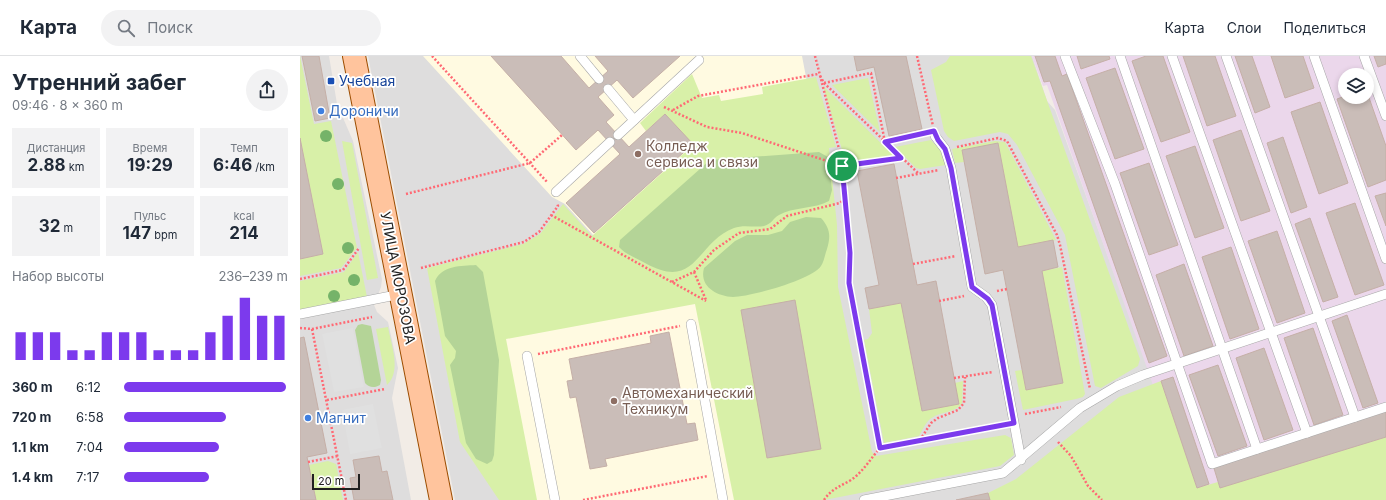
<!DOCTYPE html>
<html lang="ru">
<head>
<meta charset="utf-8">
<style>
  :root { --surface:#fff; --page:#f2f2f3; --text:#1f2937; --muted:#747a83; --line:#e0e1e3; --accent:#7c3aed }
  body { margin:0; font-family:Inter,sans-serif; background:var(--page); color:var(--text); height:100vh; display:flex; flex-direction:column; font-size:15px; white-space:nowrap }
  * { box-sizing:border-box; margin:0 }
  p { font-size:13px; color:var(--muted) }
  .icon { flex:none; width:22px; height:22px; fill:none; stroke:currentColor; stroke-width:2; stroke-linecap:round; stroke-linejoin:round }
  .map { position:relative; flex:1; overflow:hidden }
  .sheet { display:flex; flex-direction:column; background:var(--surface); width:300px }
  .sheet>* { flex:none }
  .tools { position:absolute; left:1038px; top:12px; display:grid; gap:8px }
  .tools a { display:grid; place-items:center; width:36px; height:36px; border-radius:50%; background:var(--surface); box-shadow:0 2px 6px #0003; font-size:20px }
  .scale { position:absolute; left:12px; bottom:10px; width:48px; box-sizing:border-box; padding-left:4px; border:2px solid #202020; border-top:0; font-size:11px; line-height:14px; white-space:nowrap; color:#202020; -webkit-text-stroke:3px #fff; paint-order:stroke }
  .pin { position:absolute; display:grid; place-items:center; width:34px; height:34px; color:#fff; margin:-17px; border:2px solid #fff; border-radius:50%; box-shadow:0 1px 4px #0007 }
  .round { display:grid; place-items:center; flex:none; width:42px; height:42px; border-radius:21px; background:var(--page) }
  .headline { display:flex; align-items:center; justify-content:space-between; height:68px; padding:0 12px }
  h1 { font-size:22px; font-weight:700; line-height:30px }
  .stats { display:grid; grid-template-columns:repeat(3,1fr); gap:6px; height:68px; padding:4px 12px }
  .stats div { display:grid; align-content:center; border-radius:0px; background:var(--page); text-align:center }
  .stats b { font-size:17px; font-weight:700 }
  .stats small { font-size:11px; font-weight:400 }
  .stats p { font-size:11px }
  .chart { height:112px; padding:8px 12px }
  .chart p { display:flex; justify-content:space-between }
  .chart svg { width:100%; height:72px; margin-top:4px; stroke:var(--accent); stroke-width:6 }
  ul { padding:0 12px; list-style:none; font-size:13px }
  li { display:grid; grid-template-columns:64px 48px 1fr; align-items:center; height:30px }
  li i { height:10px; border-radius:5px; background:var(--accent) }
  header { display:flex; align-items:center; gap:24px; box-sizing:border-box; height:56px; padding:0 20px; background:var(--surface); border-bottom:1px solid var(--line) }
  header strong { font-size:19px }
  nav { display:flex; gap:22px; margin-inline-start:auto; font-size:14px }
  .search { width:280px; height:36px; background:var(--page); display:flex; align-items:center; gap:10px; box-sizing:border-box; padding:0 14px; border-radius:22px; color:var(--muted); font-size:15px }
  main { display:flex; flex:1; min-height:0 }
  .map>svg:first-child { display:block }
</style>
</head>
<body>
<header>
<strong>Карта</strong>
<div class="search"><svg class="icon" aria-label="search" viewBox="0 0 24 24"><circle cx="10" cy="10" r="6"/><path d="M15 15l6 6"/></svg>Поиск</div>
<nav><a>Карта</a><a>Слои</a><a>Поделиться</a></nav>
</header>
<main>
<section class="sheet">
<div class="headline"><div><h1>Утренний забег</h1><p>09:46 · 8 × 360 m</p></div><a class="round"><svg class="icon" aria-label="share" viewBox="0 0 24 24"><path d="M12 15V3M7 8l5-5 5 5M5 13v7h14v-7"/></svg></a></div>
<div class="stats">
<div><p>Дистанция</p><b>2.88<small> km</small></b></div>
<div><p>Время</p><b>19:29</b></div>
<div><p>Темп</p><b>6:46<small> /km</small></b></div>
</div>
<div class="stats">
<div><b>32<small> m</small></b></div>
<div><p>Пульс</p><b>147<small> bpm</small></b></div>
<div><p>kcal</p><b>214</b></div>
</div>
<div class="chart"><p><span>Набор высоты</span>236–239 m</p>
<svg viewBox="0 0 160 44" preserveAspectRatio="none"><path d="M5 44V27M15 44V27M25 44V27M35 44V38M45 44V38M55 44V27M65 44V27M75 44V27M85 44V38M95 44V38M105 44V38M115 44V27M125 44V17M135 44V6M145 44V17M155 44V17"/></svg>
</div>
<ul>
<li><b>360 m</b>6:12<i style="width:99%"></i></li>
<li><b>720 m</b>6:58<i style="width:62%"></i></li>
<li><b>1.1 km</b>7:04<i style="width:58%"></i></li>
<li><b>1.4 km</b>7:17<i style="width:52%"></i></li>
</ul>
</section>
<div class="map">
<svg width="1086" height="444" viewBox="0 0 1086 444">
  <rect width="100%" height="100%" fill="#f2ece6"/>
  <g fill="#dedddd">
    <path d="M0 0H29L37 48 53 85 82 223 81 231 74 249 77 256 88 266 98 312 92 342 111 444H0Z"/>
    <path d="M68 0H732L747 45 755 54 896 444H155Z"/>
  </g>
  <path fill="#ebd7eb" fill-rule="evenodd" d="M732 0H1086V382L897 441 890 434 747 29 743 30ZM1045 19H1067V41H1045Z"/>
  <g fill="#fffae1">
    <path d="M123 0H502L520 94 293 179 265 148 252 141Z"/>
    <path d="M185 209 399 246 437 444H229Z"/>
  </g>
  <g fill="#d8f0a8">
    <path d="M0 0 14 68 31 65 57 192 41 212 0 220V203L23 198 0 82Z"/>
    <path d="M650 0H731L840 303 838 310 801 332 795 330 765 179 717 89 708 78 700 76 654 85 648 81 644 75 631 14 646 6Z"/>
    <path d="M392 18 402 42 419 39 421 45 463 38 462 31 516 21 536 91 529 92 537 169 538 231 572 396 576 400 705 379 711 382 714 399 700 410 524 444H434L395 248 206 283 237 444H199L160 386 127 212 223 188 240 178 263 148 292 180 393 89 365 58 346 75 340 67Z"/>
    <path d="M568 22 580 76 532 29Z"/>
    <path d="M523 30 593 99 546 107Z"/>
    <path d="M631 84 642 96 646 109 620 113 616 112 595 91Z"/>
    <path d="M42 85 52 87 78 222 67 224Z"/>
    <path d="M695 85 705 86 756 184 718 191 698 87 662 94 664 106 655 107 652 93Z"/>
    <path d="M58 196 67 241 0 255V225L44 216Z"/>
    <path d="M762 211 785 338 783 341 776 343 723 354 715 315 722 314 726 334 763 327 742 215Z"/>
    <path d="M601 247 622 355 659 348 655 327 663 325 662 347C654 358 639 355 629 364 625 368 622 375 619 380L584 387 564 284 568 283 572 277 569 253Z"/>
    <path d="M88 271C91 288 102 315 87 329L76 273Z"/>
    <path d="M861 325 897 432 918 426 920 432 1086 381V444H690L688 437 716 423 819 341Z"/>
    <path d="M28 405 36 408 43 444H16L9 409Z"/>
  </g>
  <g fill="#b4d497">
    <path d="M519 96 528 101 532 134 529 145C515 153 492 151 479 159 473 162 472 168 464 170 455 172 444 168 434 172 396 186 397 236 345 207 336 202 325 198 319 191L320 184 410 104Z"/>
    <path d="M506 161 521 162C530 172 531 180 527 193 525 198 524 206 521 210 512 224 449 241 433 241 416 240 399 230 404 212L435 185 447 179H468L482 175 490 166Z"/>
    <path d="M176 209 183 216 199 304 194 399 192 405 187 408 176 403 166 387 150 309 155 302 156 295 145 280 135 225C142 209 161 210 176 209Z"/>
    <path d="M62 268 71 270 81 324 80 329C75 332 69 332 65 327L55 274 58 269Z"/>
  </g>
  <g fill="#e0e0e0">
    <path d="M53 272 64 331 34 336 22 278Z"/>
    <path d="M73 348 82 392 50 398 42 354Z"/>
  </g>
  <g fill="#cabdb8" stroke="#c5afa7">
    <path d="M2 0H19L30 62 15 65Z"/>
    <path d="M191 0H261L289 32 308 15 295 0H380L333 42 317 24 298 41 314 59 306 66 329 91 365 58 393 88 294 177 266 147 320 98 298 74 276 94Z"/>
    <path d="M554 0H606L622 73 589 80 574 11 557 15Z"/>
    <path d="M735 0H755L762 20 767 18 867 300 849 307 750 25 744 26Z"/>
    <path d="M777 0H809L810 3 781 13Z"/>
    <path d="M846 0H863L890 76 861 86 832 5Z"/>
    <path d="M883 0H915L936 60 907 70Z"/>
    <path d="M935 0H952L970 51 955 57Z"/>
    <path d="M971 0H1003L1014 32 985 42Z"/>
    <path d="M1074 0H1086V8L1078 11Z"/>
    <path d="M815 12 844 93 815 103 786 22Z"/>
    <path d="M1067 36 1086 90V124L1068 131 1037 43 1045 40 1067 41Z"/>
    <path d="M1020 46 1048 127 1019 138 991 56Z"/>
    <path d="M941 74 970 155 941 165 913 84Z"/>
    <path d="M983 81 1007 151 991 157 967 87Z"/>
    <path d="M0 82 23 198 0 203Z"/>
    <path d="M698 87 718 191 753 184 758 211 742 215 763 327 726 334 703 214 685 218 662 94Z"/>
    <path d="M895 90 924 172 895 182 866 100Z"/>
    <path d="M849 107 878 189 849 199 820 117Z"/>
    <path d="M594 108 617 229 636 225 659 348 622 355 601 247 569 253 565 232 579 229 557 115Z"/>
    <path d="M1086 137V170L1075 140Z"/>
    <path d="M1055 147 1084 229 1055 239 1026 157Z"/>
    <path d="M1010 162 1038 241 1023 246 995 168Z"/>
    <path d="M977 175 1005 257 977 267 948 185Z"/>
    <path d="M931 191 959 273 930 283 902 201Z"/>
    <path d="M884 208 913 290 884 300 856 219Z"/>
    <path d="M495 244 521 393 467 402 441 254Z"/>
    <path d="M1047 259 1078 347 1063 352 1032 265Z"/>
    <path d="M1013 272 1043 359 1014 369 984 282Z"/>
    <path d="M369 276 387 368 395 367 398 384 305 403 307 410 290 413 276 341 270 342 267 325 273 324 269 303 351 287 350 280Z"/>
    <path d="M4 281 27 397 7 401 16 444H0V282Z"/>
    <path d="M964 292 993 374 964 384 936 302Z"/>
    <path d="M918 309 947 390 918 400 889 319Z"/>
    <path d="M873 321 909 428 897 432 861 325Z"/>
    <path d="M1086 355V381L920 432 913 409Z"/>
    <path d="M79 400 82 416 87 415 93 444H54L50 422 56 421 53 404Z"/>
    <path d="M688 437 690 444H656Z"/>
  </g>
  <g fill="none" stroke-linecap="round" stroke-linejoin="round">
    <defs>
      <g id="service">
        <path d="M280 0 299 23"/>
        <path d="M765 0 815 128 912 408 1086 351"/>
        <path d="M820 0 957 393"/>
        <path d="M872 0 1007 377"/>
        <path d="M926 0 1055 361"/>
        <path d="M1014 0 1086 203"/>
        <path d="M1064 0 1086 60"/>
        <path d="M308 33 334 64"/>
        <path d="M318 79 399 4"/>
        <path d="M635 80 645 93 651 112 672 231 686 241 692 249 721 404"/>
        <path d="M256 136 310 86"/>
        <path d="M0 258 101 238"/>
        <path d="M391 268 423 444"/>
        <path d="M227 300 255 444"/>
        <path d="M564 444 703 417 780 352 817 330 843 319 1086 238"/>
      </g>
      <path id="primary" d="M54 0 141 444"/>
    </defs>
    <use href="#service" stroke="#a7a7a7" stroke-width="10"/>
    <use href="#primary" stroke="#9c4d00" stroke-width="24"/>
    <g stroke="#ff6974" stroke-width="2.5" stroke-dasharray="2 2" stroke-linecap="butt">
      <path d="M132 0 248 127"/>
      <path d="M515 0 539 93 550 197 549 227 580 392 703 369"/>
      <path d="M617 0 633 70"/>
      <path d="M520 20 524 27 619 118"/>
      <path d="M524 27 571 17 585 86 623 77"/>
      <path d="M364 51 407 71 442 77 542 110 601 102"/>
      <path d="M373 54 398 40 518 18"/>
      <path d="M657 91 698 82 707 85 757 179 760 189 790 333"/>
      <path d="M596 122 639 114"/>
      <path d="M106 138 230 107 262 79"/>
      <path d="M251 159 406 245"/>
      <path d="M613 208 656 200"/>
      <path d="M121 212 224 186 239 176 258 150 257 147"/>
      <path d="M394 216 406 244"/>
      <path d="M0 223 43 214 59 192"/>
      <path d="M372 226 394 216 414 194 439 177 470 173 487 160 540 147 544 143"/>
      <path d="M697 235 707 233"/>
      <path d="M639 245 664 240"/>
      <path d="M0 272 12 273 72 261"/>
      <path d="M12 273 46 444"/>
      <path d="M238 298 380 270"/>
      <path d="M654 322 693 316"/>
      <path d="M27 344 85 333"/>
      <path d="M725 358 761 351"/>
      <path d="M620 384 631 367 638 362 658 354 664 347 665 321"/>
      <path d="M758 386 771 400 788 430 802 444"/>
      <path d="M8 406 38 400"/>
      <path d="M283 444 408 420"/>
      <path d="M524 444C531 433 541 430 551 424 563 416 571 402 580 392"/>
    </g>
    <use href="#service" stroke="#fff" stroke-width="9"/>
    <use href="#primary" stroke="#ffc49d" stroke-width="22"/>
  </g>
  <g fill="#75b369">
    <circle cx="26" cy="80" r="6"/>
    <circle cx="38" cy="128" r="6"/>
    <circle cx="48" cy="192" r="6"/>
    <circle cx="54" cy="224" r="6"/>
    <circle cx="34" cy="240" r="6"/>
  </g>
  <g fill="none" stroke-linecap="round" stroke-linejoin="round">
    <defs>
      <path id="route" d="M634 75 638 84 645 93 651 112 672 231 688 243 692 249 714 367 580 392 549 227 550 197 542 110 601 102 585 86Z"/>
    </defs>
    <use href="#route" stroke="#fff" stroke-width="8"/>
    <use href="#route" stroke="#7c3aed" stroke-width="5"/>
  </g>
  <rect fill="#1a4fb4" stroke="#fff" stroke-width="1.5" x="27" y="21" width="8" height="8" rx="2"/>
  <g fill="#3f7fe0" stroke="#fff" stroke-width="1.5">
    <circle cx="21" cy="55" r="4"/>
    <circle cx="8" cy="362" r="4"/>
  </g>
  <g fill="#8d6e63" stroke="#fff" stroke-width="1.5">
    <circle cx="338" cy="98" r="4"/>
    <circle cx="314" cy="345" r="4"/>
  </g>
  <g text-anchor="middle" stroke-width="3.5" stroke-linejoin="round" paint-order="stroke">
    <g font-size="14" fill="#164399" stroke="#fff" text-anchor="start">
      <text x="39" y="30">Учебная</text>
    </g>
    <g font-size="14" fill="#366cbe" stroke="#fff" text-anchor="start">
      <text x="29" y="60">Дороничи</text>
      <text x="16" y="367">Магнит</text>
    </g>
    <g font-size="14" fill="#785e54" stroke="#fff" text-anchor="start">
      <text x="346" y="95">Колледж<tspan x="346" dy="16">сервиса и связи</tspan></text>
      <text x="322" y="342">Автомеханический<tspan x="322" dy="16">Техникум</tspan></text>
    </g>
    <g font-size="14" fill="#202020" stroke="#fff">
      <text transform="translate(98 222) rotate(79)" y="5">УЛИЦА МОРОЗОВА</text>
    </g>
  </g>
</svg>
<div class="tools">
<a><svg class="icon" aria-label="layers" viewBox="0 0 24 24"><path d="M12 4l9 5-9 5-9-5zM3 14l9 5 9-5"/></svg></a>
</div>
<div class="scale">20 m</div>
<div class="pin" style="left:542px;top:110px;background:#1e9e55"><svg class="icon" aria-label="arrive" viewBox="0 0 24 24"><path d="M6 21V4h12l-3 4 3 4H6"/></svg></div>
</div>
</main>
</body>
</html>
